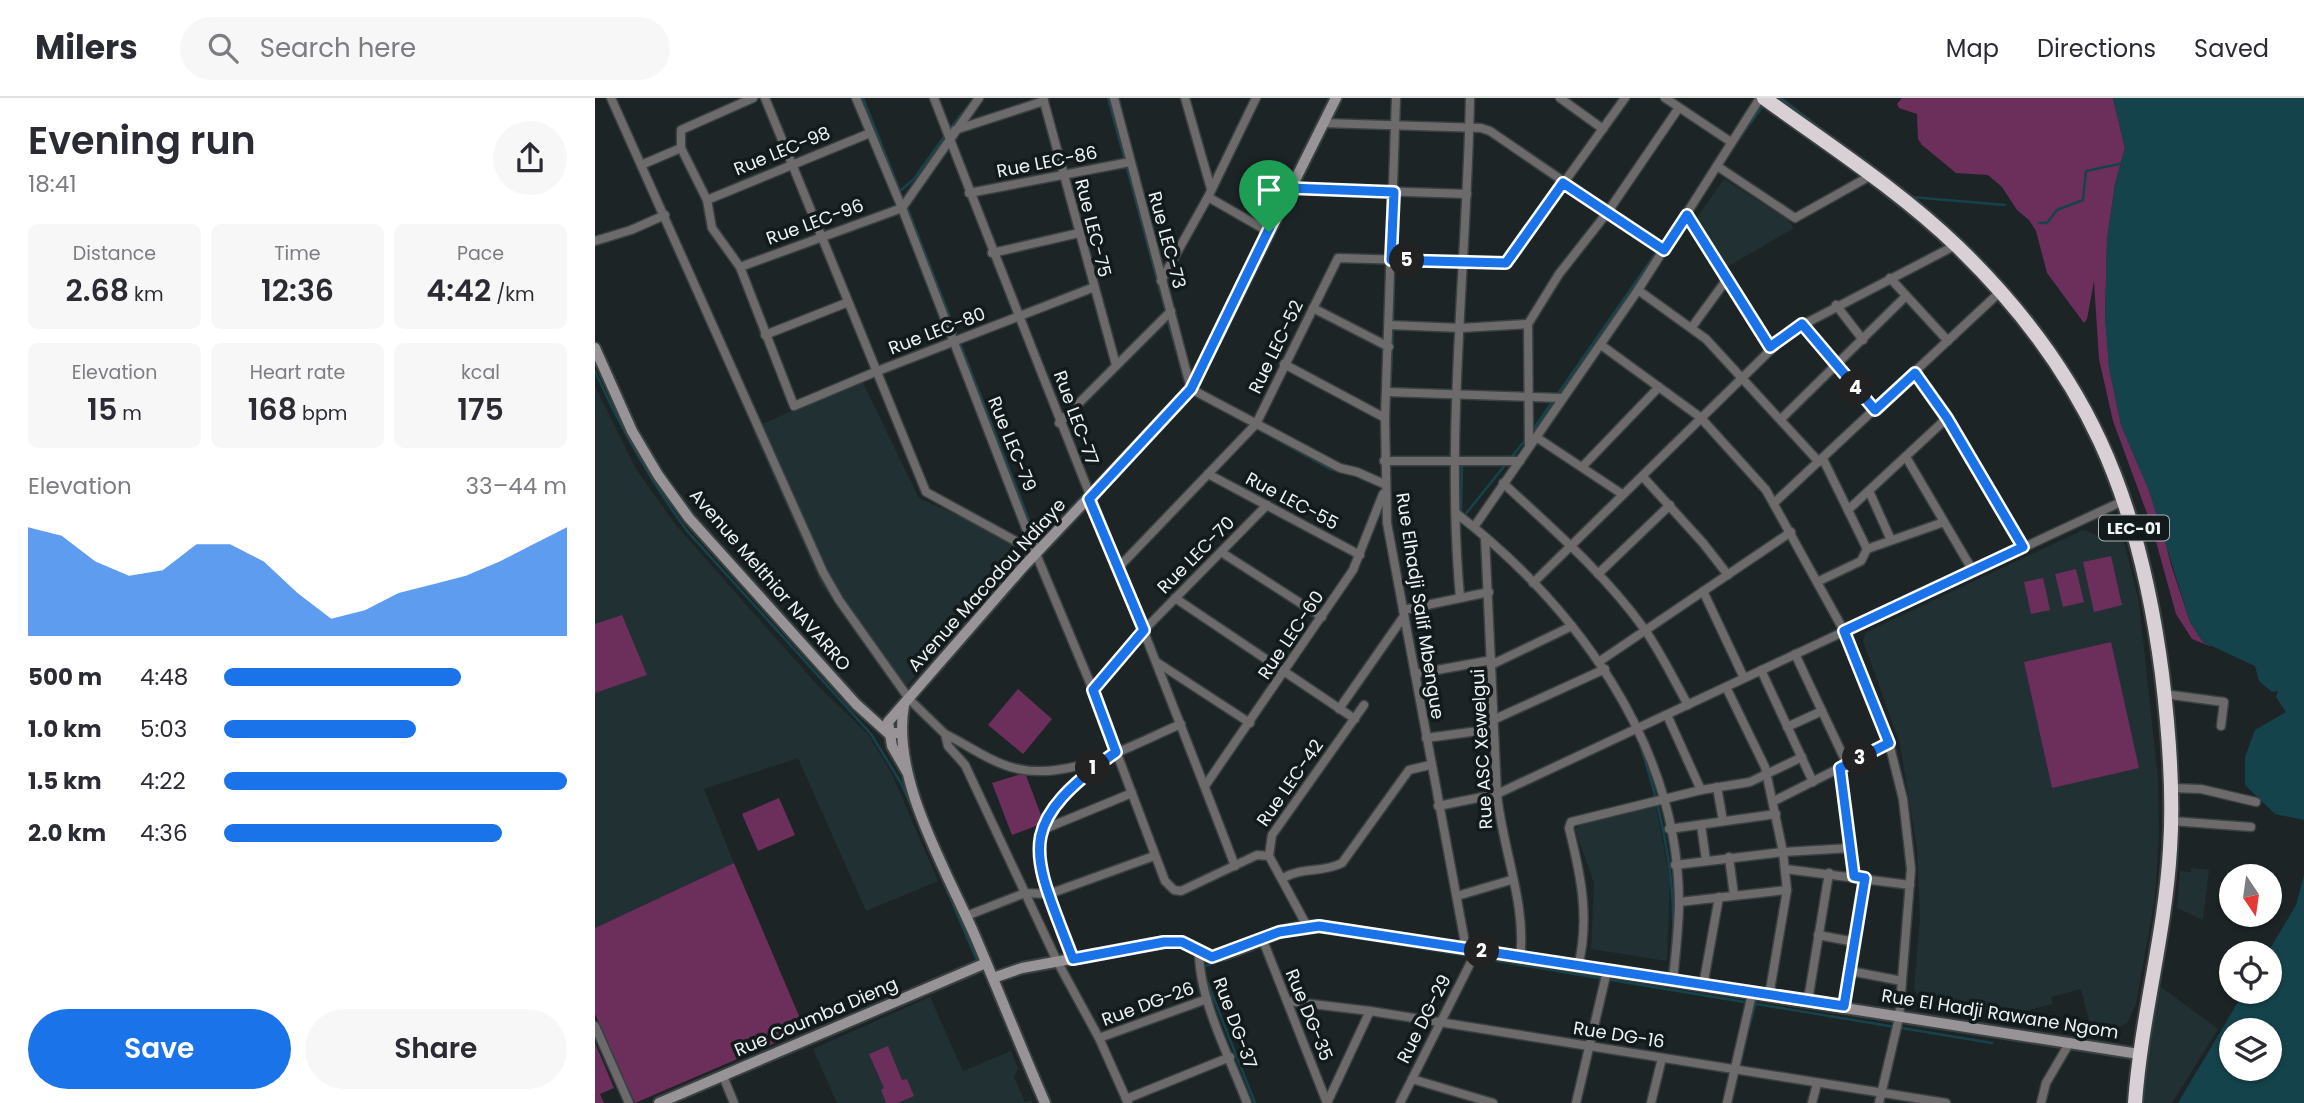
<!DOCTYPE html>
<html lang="en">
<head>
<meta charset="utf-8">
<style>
  :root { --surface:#fff; --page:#f7f7f7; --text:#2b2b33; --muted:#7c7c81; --line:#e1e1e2; --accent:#1a73e8 }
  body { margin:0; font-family:Poppins,sans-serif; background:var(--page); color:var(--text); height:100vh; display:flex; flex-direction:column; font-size:26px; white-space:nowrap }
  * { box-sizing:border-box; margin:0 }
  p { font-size:23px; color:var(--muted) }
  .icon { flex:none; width:38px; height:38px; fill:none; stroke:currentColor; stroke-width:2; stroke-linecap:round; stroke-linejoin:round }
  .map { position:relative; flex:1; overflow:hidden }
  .side { display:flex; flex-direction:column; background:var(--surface); width:595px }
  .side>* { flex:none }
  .needle { width:46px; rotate:167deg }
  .controls { position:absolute; left:1624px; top:766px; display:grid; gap:14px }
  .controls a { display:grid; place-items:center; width:63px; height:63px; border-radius:50%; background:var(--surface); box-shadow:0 2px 5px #0004; font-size:35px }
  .pin { position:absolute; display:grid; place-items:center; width:60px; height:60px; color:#fff; margin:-72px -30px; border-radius:50% 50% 50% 0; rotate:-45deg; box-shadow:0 0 7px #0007 }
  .pin .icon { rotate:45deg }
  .km { position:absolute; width:35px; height:35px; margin:-18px; border-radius:50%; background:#222; color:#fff; font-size:19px; line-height:35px; text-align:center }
  .round { display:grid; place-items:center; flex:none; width:74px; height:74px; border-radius:37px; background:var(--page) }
  .overview { display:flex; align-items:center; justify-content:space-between; height:119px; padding:0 28px }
  h1 { font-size:38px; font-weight:600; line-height:52px }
  .metrics { display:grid; grid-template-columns:repeat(3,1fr); gap:10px; height:119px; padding:7px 28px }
  .metrics div { display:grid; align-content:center; border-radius:10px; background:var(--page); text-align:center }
  .metrics b { font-size:30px; font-weight:600 }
  .metrics small { font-size:19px; font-weight:400 }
  .metrics p { font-size:19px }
  .chart { height:196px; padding:14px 28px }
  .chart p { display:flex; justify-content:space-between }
  .chart svg { width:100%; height:126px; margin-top:7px; fill:var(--accent); opacity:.7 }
  .primary-button { display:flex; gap:14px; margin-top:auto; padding:14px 28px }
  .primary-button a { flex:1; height:80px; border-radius:42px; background:var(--accent); color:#fff; font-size:28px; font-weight:600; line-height:80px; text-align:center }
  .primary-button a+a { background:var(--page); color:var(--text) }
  ul { padding:0 28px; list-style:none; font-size:23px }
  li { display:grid; grid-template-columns:112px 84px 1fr; align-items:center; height:52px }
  li i { height:18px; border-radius:9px; background:var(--accent) }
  header { display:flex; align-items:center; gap:42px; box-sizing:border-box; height:98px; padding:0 35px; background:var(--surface); border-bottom:2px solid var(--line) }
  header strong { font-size:33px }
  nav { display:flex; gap:38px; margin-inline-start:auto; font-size:24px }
  .search { width:490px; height:63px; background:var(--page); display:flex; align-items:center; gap:18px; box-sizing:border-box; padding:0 24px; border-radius:38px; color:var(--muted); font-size:26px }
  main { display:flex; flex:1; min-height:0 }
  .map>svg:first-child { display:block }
</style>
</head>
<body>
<header>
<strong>Milers</strong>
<div class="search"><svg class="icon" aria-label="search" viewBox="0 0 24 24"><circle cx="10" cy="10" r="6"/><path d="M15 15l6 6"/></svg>Search here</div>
<nav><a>Map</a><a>Directions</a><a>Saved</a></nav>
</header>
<main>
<section class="side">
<div class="overview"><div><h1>Evening run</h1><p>18:41</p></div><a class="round"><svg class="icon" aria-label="share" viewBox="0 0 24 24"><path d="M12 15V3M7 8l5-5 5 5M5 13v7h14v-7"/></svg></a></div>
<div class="metrics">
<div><p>Distance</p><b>2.68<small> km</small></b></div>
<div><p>Time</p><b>12:36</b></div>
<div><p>Pace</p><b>4:42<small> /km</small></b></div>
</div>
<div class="metrics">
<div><p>Elevation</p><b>15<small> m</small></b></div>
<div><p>Heart rate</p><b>168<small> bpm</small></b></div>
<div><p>kcal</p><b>175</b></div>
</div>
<div class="chart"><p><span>Elevation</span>33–44 m</p>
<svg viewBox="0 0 160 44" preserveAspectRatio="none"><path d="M0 44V6L10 9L20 18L30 23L40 21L50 12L60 12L70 18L80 29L90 38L100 35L110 29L120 26L130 23L140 18L150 12L160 6V44z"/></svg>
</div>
<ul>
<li><b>500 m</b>4:48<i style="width:69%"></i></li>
<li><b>1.0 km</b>5:03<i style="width:56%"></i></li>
<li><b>1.5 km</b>4:22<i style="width:100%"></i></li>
<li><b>2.0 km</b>4:36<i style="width:81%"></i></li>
</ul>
<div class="primary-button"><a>Save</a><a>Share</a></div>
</section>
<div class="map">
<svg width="1709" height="1005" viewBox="0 0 1709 1005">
  <rect width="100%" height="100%" fill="#1d2425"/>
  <g fill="#213033">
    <path d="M1129 81 1192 121 1199 130 1132 169 1101 121Z"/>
    <path d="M266 281 324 400 426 446 309 591 227 488 157 331Z"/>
    <path d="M0 288 41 371 80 426 225 590 273 636 297 676 343 783 271 813 203 660 109 691 139 765 0 830Z"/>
    <path d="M1488 432 1517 443 1529 444 1544 504 1563 680 1564 736 1560 800 1541 906 1533 924 1513 936 1497 934 1486 891 1456 899 1458 906 1425 914 1426 921 1325 900 1319 891 1325 820 1322 751 1305 646 1268 543 1271 534Z"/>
    <path d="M1061 707 1075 782 1072 863 996 851 999 785 980 732 987 725Z"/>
    <path d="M1596 770 1614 772 1608 822 1582 810 1585 773 1596 774Z"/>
    <path d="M1562 886 1623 931 1577 1005H1544Z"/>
    <path d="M335 899 368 973 416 953 423 970 419 979 430 1004 436 1002 438 1005H242L218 951Z"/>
  </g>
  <g fill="#6c2f5c">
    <path d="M1307 0H1518L1530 50 1520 86 1512 142 1510 222 1546 370 1567 430 1576 467 1595 524 1608 544 1617 549 1597 541 1581 516 1557 429 1518 323 1504 261 1499 183 1492 221 1489 225 1452 175 1441 133 1434 122 1422 112 1407 89 1393 77 1361 75 1327 47 1323 41 1322 16 1304 10 1302 6Z"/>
    <path d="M1516 458 1527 507 1499 514 1488 464Z"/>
    <path d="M1481 471 1489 504 1468 509 1460 476Z"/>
    <path d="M1448 480 1455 512 1436 516 1429 484Z"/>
    <path d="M27 517 52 577 0 595V526Z"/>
    <path d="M1516 544 1544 670 1457 690 1429 564Z"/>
    <path d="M423 591 457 621 428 656 393 627Z"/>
    <path d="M430 675 449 725 417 737 397 685Z"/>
    <path d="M184 700 200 737 163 753 147 716Z"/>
    <path d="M139 765 210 932 40 1005 0 916V830Z"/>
    <path d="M0 945 19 990 5 996 9 1005H0Z"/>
    <path d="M293 948 307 982 312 981 319 998 302 1005H291L286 992 289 990 274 956Z"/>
  </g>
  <g fill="#15434b" fill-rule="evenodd">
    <path d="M1518 0H1709V722L1680 716 1650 687V659L1660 632 1691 614 1681 599 1683 593 1677 594 1664 583 1660 568 1608 544 1595 524 1554 393 1526 328 1514 271 1510 222 1512 142 1520 86 1530 50Z"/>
    <path d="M1709 777V1005H1583L1649 894H1675V856H1672L1701 807ZM1636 933H1675V971H1636Z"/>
  </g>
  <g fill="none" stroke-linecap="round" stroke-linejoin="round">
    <g stroke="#15434b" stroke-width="2.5">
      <path d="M268 0 305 93 319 81 351 36"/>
      <path d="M513 0 571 215"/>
      <path d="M1186 0 1247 47"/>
      <path d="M353 33 378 2"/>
      <path d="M1143 42 1170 5"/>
      <path d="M1316 99 1410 107"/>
      <path d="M312 109 439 435"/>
      <path d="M1444 125H1452L1462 112 1488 102 1491 73 1529 65"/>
      <path d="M572 221 588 276"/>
      <path d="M798 224 799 185"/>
      <path d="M0 273C26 331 55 383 93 434L276 636 306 685 323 723"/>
      <path d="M794 322 798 230"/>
      <path d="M661 330 735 371 744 373"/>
      <path d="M937 333 1063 152"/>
      <path d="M866 414 867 365"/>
      <path d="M869 418 931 341"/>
      <path d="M1045 647C1068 715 1088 807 1073 878"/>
      <path d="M613 691 656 627"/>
      <path d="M343 771 383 865"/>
      <path d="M721 833 1397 945"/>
      <path d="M608 869 625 862"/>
      <path d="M610 878 660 1005"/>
      <path d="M1148 951 1161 904"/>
    </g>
    <defs>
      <g id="street">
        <path d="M16 0 228 474 244 502 315 602 350 636 353 648 370 667 462 863 504 940 533 1005"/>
        <path d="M158 0 86 32V50L112 102 117 130 145 169 199 308 280 274 497 190"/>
        <path d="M170 0 331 394 426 446 439 444"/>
        <path d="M261 0 307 110 441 456 498 592 570 783 579 792 586 793 662 757 674 758"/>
        <path d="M339 0C438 257 542 511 640 768"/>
        <path d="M448 0 521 267"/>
        <path d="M519 0 596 291 745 370 762 374 789 386"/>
        <path d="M590 0 616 91"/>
        <path d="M801 0 790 320 792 425 871 850"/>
        <path d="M965 0 1008 31"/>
        <path d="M1070 0 1136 44"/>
        <path d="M728 25 886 30 895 33 1069 152"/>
        <path d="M360 32 449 3"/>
        <path d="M46 67 86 50"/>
        <path d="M1122 68 1200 120 1275 78"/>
        <path d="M694 90 872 96"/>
        <path d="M374 95 535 64"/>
        <path d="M613 99 674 134"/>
        <path d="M112 102 275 35"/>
        <path d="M1092 117 1175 249"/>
        <path d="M0 143 36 132 70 117"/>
        <path d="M397 155 484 135"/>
        <path d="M145 169 307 110 384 0"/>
        <path d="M1295 180 1353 243"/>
        <path d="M566 183 613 99 661 0"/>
        <path d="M1043 192 1111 241 1224 364"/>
        <path d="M1241 207 1268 242"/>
        <path d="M718 210 794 249"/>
        <path d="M1207 226 1280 312"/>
        <path d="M794 227 866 230 933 226"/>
        <path d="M1097 229 1132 181"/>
        <path d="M170 237 251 205"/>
        <path d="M1006 247 1105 319 1171 392 1249 533 1294 645 1308 701 1316 771 1304 920 1284 1005"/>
        <path d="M689 266 790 320"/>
        <path d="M1320 275 1352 320 1428 449"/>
        <path d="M792 294 967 300"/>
        <path d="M1186 321 1311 198"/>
        <path d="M464 325 576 213"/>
        <path d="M941 339 1027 396"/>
        <path d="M934 349 933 226 964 176 1012 115 1083 11"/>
        <path d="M1311 359 1378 473"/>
        <path d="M1228 361 1272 451"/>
        <path d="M789 363H925"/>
        <path d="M988 368 1064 289"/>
        <path d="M613 376 765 457"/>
        <path d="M1049 380 1108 445 1133 477"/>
        <path d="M908 385C958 431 1011 477 1050 532 1066 555 1079 582 1093 607"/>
        <path d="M1274 393 1296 442"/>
        <path d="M1179 405 1406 193"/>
        <path d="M1253 412 1352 320"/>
        <path d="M861 415C981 508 1083 646 1084 804 1084 830 1080 858 1078 884"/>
        <path d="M879 429 1043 192 1165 0"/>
        <path d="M890 439 902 696C907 749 932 808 925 860"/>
        <path d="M626 454 727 519"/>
        <path d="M524 469 661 326 743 160 911 165 1030 0"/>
        <path d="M1003 476 1075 407"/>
        <path d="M1224 483 1266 463 1272 451 1349 424"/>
        <path d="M938 485 1194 234 1361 147"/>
        <path d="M1108 493 1149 580"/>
        <path d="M865 499C850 335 872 165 875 0"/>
        <path d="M580 500 760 621"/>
        <path d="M808 512 894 494"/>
        <path d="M1200 556 1252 666"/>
        <path d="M1005 563 1196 434"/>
        <path d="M563 565 655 625"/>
        <path d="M898 566 977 528"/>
        <path d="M1166 572 1218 684"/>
        <path d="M820 576 897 562"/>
        <path d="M1131 589 1170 669 1188 754 1192 792 1174 898"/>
        <path d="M498 592 549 532 672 407"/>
        <path d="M1569 596 1629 604 1626 628"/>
        <path d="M744 611 809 518"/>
        <path d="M1072 617 1106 692"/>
        <path d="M898 622 1010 571"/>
        <path d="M1192 629 1227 613"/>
        <path d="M350 636C369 645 388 659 407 666 464 690 534 648 586 626"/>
        <path d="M831 640 898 631"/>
        <path d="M1245 670 1259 778"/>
        <path d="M610 688 758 472 788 396"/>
        <path d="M1122 689 1128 723"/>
        <path d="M1576 690 1606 691 1661 704"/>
        <path d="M1179 703 1294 645"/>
        <path d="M843 708 902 696 1530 402"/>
        <path d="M1577 723 1656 729"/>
        <path d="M1106 727 1111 762"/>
        <path d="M1074 731 1181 716"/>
        <path d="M447 732 537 695"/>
        <path d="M674 758 677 737 769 607"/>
        <path d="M674 758 712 828"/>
        <path d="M1134 759 1139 797"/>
        <path d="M1080 767 1188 754 1256 750"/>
        <path d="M1190 771 1315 787"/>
        <path d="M688 780C706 769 728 775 747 765L814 672 835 667"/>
        <path d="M862 798 916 782"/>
        <path d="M1084 804 1192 792"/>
        <path d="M371 818 430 795 454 796 559 758"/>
        <path d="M1223 837 1260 844"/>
        <path d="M667 840 732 1005"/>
        <path d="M604 854C604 902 635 960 652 1005"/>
        <path d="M478 861C441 762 414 731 513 659"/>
        <path d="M983 869C995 820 986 778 974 730L976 724 1106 692 1155 684 1207 659"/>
        <path d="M1255 873 1307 883"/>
        <path d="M1108 888 1124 799"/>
        <path d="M1213 902 1234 775"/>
        <path d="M692 903 775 913 1351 1005"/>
        <path d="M1249 908 1270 780"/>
        <path d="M0 928 34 1005"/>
        <path d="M504 940 612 901"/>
        <path d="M128 978 139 1005"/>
        <path d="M817 981 898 1005"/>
        <path d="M531 1001 635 959"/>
        <path d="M732 1005 775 913"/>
        <path d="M805 1005 882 852"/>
        <path d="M981 1005 1012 873"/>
        <path d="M1056 1005 1067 960"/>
        <path d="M1132 1005 1157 896"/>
        <path d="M1217 1005 1222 986"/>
        <path d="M1446 1005 1451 985 1475 944"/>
      </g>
      <g id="secondary">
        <path d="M0 250 37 333 63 377 94 420 261 606 293 635H305"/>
        <path d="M309 607C296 681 351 771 380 838 404 894 426 950 450 1005"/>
        <path d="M312 674 297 648 293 624 428 469 596 291 741 0"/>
        <path d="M398 880 427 870 569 844H587L617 859C654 853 684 826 724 828L1544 956"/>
        <path d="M64 1005 391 865"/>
      </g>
      <path id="highway" d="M1169 0C1234 47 1305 93 1363 149 1493 275 1544 399 1567 576 1574 634 1579 693 1575 751 1570 837 1546 920 1540 1005"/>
    </defs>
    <use href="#street" stroke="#3a4142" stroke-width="11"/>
    <use href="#secondary" stroke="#3a4142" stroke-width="14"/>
    <use href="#highway" stroke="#3a4142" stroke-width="18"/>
    <use href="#street" stroke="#6d6a6c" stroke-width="8"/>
    <use href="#secondary" stroke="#989396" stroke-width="10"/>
    <use href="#highway" stroke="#d8d0d5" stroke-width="14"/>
  </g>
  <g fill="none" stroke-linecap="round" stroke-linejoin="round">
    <defs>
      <path id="route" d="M968 85 1069 152 1092 117 1175 249 1207 226 1280 312 1320 275 1352 320 1428 449 1249 533 1294 645 1245 670 1259 778 1270 780 1249 908 724 828 684 834 617 859 587 844H569L478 861C437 753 416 729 521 654L498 592 549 532 494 401 596 291 694 90 799 94 796 162 911 165Z"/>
    </defs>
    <use href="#route" stroke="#fff" stroke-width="14"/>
    <use href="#route" stroke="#1a73e8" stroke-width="9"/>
  </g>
  <g text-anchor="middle" stroke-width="7" stroke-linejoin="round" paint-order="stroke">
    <rect fill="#131a1c" stroke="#acb2b3" stroke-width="2" x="1504" y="417.5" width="70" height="25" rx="5"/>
    <g font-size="16" font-weight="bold" fill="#eef3f4">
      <text x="1539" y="436">LEC-01</text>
    </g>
    <g font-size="18" fill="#eef3f4" stroke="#131a1c">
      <text transform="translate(187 53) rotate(-22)" y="6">Rue LEC-98</text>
      <text transform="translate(452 64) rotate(-11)" y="6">Rue LEC-86</text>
      <text transform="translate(220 124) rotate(-20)" y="6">Rue LEC-96</text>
      <text transform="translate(498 130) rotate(76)" y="6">Rue LEC-75</text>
      <text transform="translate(572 142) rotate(75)" y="6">Rue LEC-73</text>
      <text transform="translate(342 233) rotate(-21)" y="6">Rue LEC-80</text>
      <text transform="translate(681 249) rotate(-64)" y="6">Rue LEC-52</text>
      <text transform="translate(481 320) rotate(70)" y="6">Rue LEC-77</text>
      <text transform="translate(417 346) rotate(68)" y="6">Rue LEC-79</text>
      <text transform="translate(697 403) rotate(28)" y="6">Rue LEC-55</text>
      <text transform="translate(601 457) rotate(-45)" y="6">Rue LEC-70</text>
      <text transform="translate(175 482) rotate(49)" y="6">Avenue Melthior NAVARRO</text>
      <text transform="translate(392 487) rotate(-48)" y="6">Avenue Macodou Ndiaye</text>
      <text transform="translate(825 508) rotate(81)" y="6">Rue Elhadji Salif Mbengue</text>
      <text transform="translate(696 537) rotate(-56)" y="6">Rue LEC-60</text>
      <text transform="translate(887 651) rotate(-93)" y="6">Rue ASC Xewelgui</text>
      <text transform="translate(695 685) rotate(-55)" y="6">Rue LEC-42</text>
      <text transform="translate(553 906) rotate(-20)" y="6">Rue DG-26</text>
      <text transform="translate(1405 916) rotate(9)" y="6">Rue El Hadji Rawane Ngom</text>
      <text transform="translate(714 917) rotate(68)" y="6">Rue DG-35</text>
      <text transform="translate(221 919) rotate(-23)" y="6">Rue Coumba Dieng</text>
      <text transform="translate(829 921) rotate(-63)" y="6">Rue DG-29</text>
      <text transform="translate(640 925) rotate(70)" y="6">Rue DG-37</text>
      <text transform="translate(1024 937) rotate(9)" y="6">Rue DG-16</text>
    </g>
  </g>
</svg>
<div class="controls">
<a><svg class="needle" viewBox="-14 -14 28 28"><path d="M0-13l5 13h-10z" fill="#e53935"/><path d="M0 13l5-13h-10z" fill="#7c7c81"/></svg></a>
<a><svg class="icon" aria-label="locate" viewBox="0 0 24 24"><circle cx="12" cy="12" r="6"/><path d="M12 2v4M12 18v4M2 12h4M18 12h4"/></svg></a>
<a><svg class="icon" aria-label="layers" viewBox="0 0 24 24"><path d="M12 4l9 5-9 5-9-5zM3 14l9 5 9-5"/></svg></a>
</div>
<div class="pin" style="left:674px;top:134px;background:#1e9e55"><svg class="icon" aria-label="arrive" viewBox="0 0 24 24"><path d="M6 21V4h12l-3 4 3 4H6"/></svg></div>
<b class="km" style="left:498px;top:670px">1</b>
<b class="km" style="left:887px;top:853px">2</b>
<b class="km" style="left:1265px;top:660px">3</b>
<b class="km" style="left:1261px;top:290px">4</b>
<b class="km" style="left:812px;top:162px">5</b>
</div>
</main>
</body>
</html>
